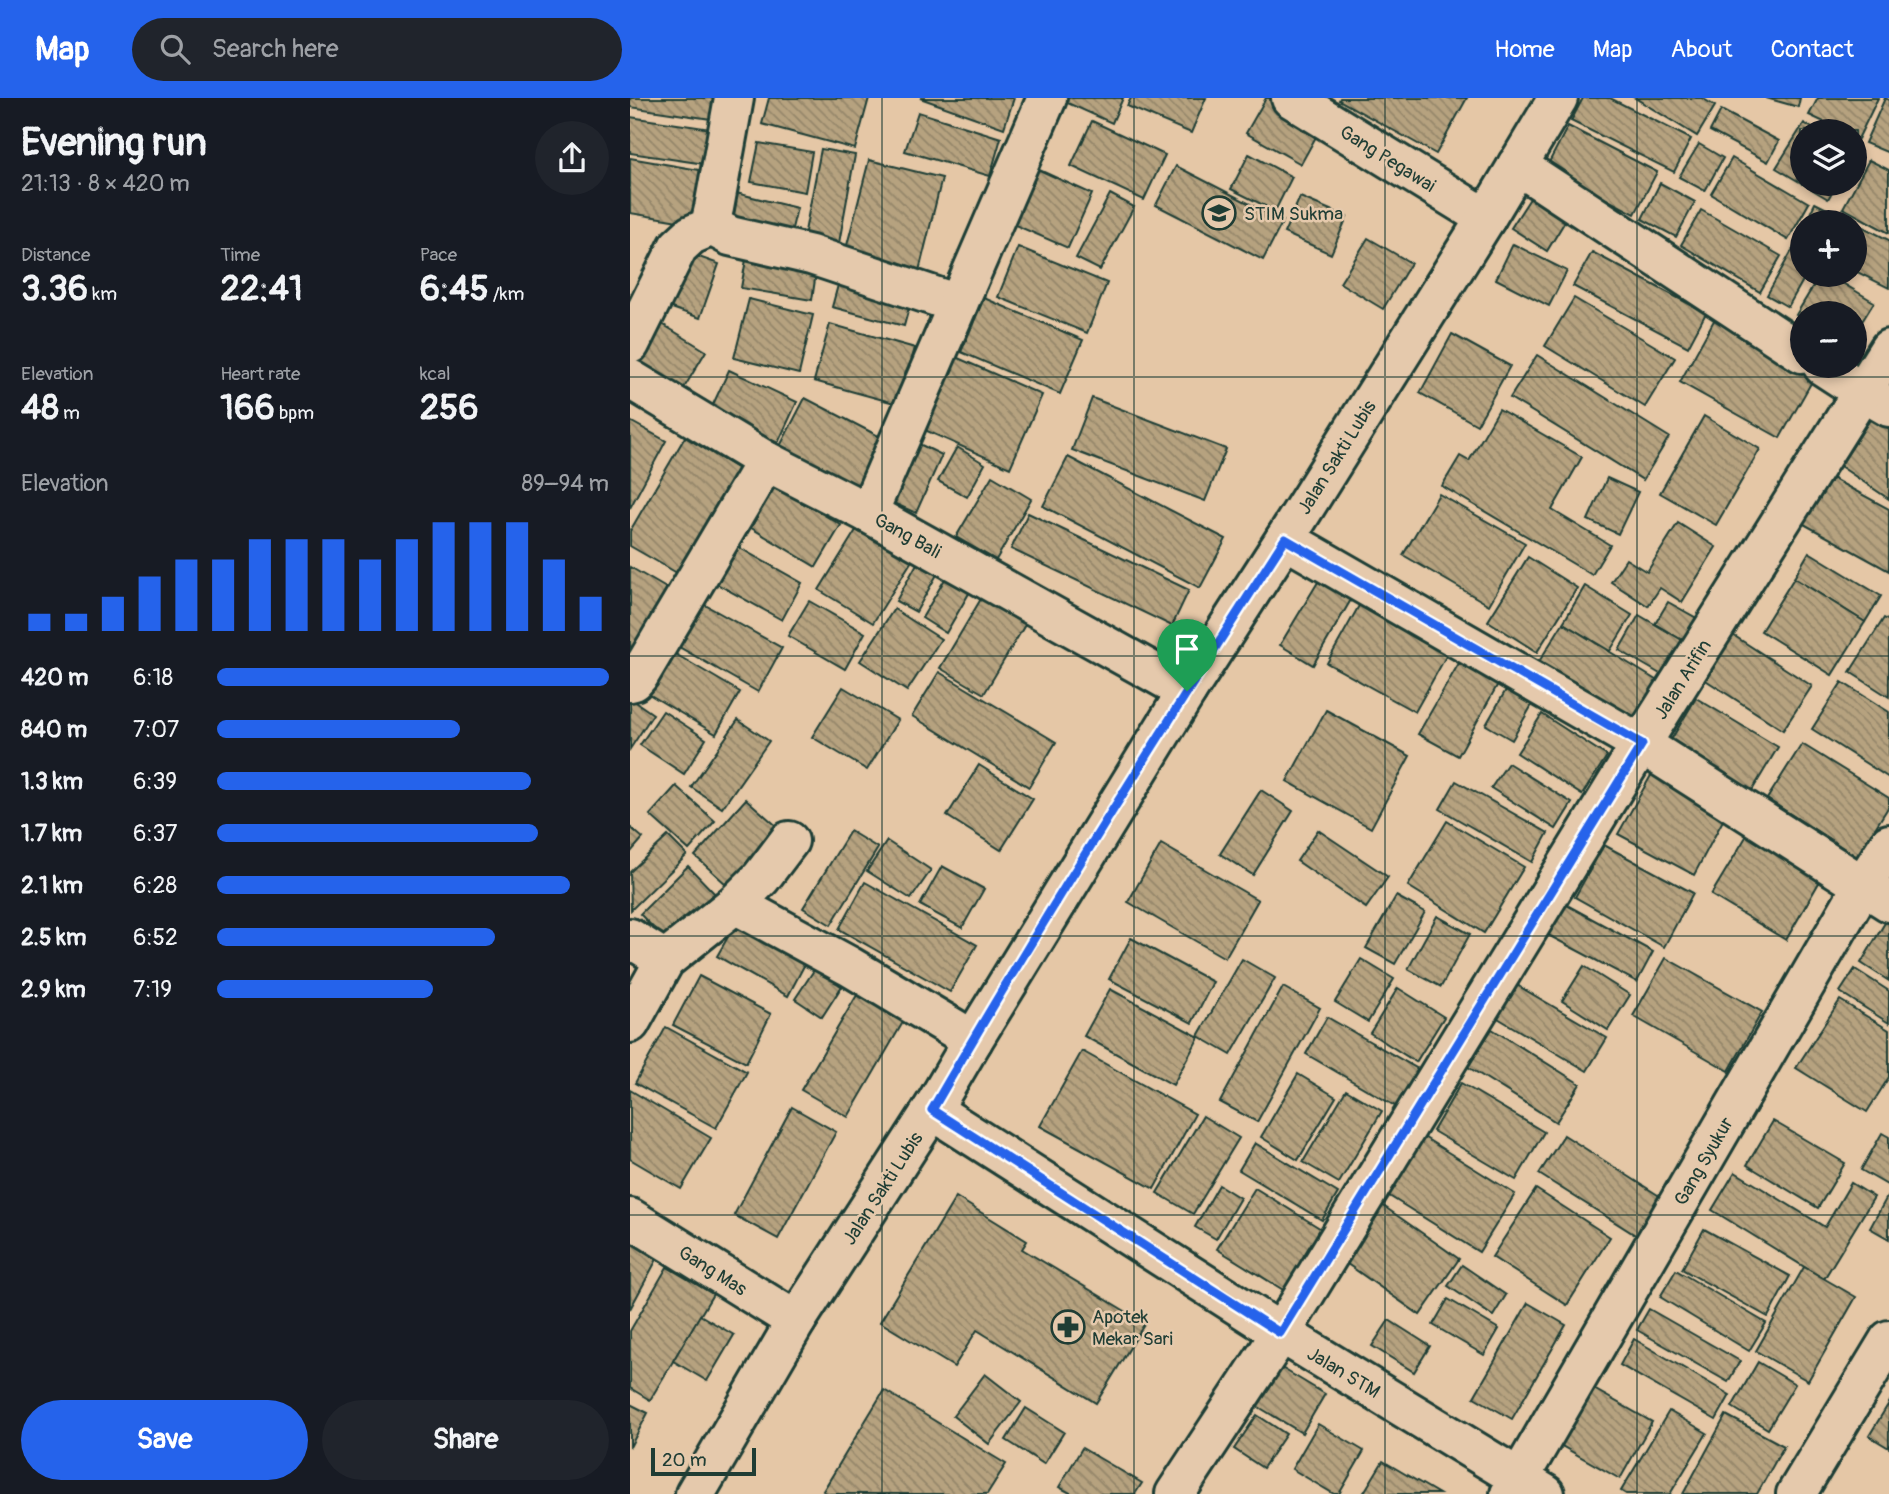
<!DOCTYPE html>
<html lang="en">
<head>
<meta charset="utf-8">
<style>
  :root { --surface:#171b24; --page:#20242c; --text:#f1f3f6; --muted:#9ea1a6; --accent:#2563eb }
  body { margin:0; font-family:Pangolin,sans-serif; background:var(--page); color:var(--text); height:100vh; display:flex; flex-direction:column; font-size:26px; white-space:nowrap }
  * { box-sizing:border-box; margin:0 }
  p { font-size:23px; color:var(--muted) }
  .icon { flex:none; width:38px; height:38px; fill:none; stroke:currentColor; stroke-width:2; stroke-linecap:round; stroke-linejoin:round }
  .map { position:relative; flex:1; overflow:hidden }
  .drawer { display:flex; flex-direction:column; background:var(--surface); width:630px }
  .drawer>* { flex:none }
  .controls { position:absolute; left:1160px; top:21px; display:grid; gap:14px }
  .controls a { display:grid; place-items:center; width:77px; height:77px; border-radius:50%; background:var(--surface); box-shadow:0 4px 10px #0003; font-size:35px }
  .scale { position:absolute; left:21px; bottom:18px; width:105px; box-sizing:border-box; padding-left:7px; border:4px solid #1f3d34; border-top:0; font-size:19px; line-height:24px; white-space:nowrap; color:#1f3d34; -webkit-text-stroke:5px #e5c9ac; paint-order:stroke }
  .pin { position:absolute; display:grid; place-items:center; width:60px; height:60px; color:#fff; margin:-72px -30px; border-radius:50% 50% 50% 0; rotate:-45deg; box-shadow:0 0 7px #0007 }
  .pin .icon { rotate:45deg }
  .round { display:grid; place-items:center; flex:none; width:74px; height:74px; border-radius:37px; background:var(--page) }
  .headline { display:flex; align-items:center; justify-content:space-between; height:119px; padding:0 21px }
  h1 { font-size:38px; font-weight:700; line-height:52px }
  .metrics { display:grid; grid-template-columns:repeat(3,1fr); gap:10px; height:119px; padding:7px 21px }
  .metrics div { display:grid; align-content:center }
  .metrics b { font-size:35px; font-weight:700 }
  .metrics small { font-size:19px; font-weight:400 }
  .metrics p { font-size:19px }
  .chart { height:196px; padding:14px 21px }
  .chart p { display:flex; justify-content:space-between }
  .chart svg { width:100%; height:126px; margin-top:7px; stroke:var(--accent); stroke-width:6 }
  .primary-button { display:flex; gap:14px; margin-top:auto; padding:14px 21px }
  .primary-button a { flex:1; height:80px; border-radius:42px; background:var(--accent); color:#fff; font-size:28px; font-weight:700; line-height:80px; text-align:center }
  .primary-button a+a { background:var(--page); color:var(--text) }
  ul { padding:0 21px; list-style:none; font-size:23px }
  li { display:grid; grid-template-columns:112px 84px 1fr; align-items:center; height:52px }
  li i { height:18px; border-radius:9px; background:var(--accent) }
  header { display:flex; align-items:center; gap:42px; box-sizing:border-box; height:98px; padding:0 35px; background:var(--accent); color:#fff }
  header strong { font-size:33px }
  nav { display:flex; gap:38px; margin-inline-start:auto; font-size:24px }
  .search { width:490px; height:63px; background:var(--page); display:flex; align-items:center; gap:18px; box-sizing:border-box; padding:0 24px; border-radius:38px; color:var(--muted); font-size:26px }
  main { display:flex; flex:1; min-height:0 }
  .map>svg:first-child { display:block }
</style>
</head>
<body>
<header>
<strong>Map</strong>
<div class="search"><svg class="icon" aria-label="search" viewBox="0 0 24 24"><circle cx="10" cy="10" r="6"/><path d="M15 15l6 6"/></svg>Search here</div>
<nav><a>Home</a><a>Map</a><a>About</a><a>Contact</a></nav>
</header>
<main>
<section class="drawer">
<div class="headline"><div><h1>Evening run</h1><p>21:13 · 8 × 420 m</p></div><a class="round"><svg class="icon" aria-label="share" viewBox="0 0 24 24"><path d="M12 15V3M7 8l5-5 5 5M5 13v7h14v-7"/></svg></a></div>
<div class="metrics">
<div><p>Distance</p><b>3.36<small> km</small></b></div>
<div><p>Time</p><b>22:41</b></div>
<div><p>Pace</p><b>6:45<small> /km</small></b></div>
</div>
<div class="metrics">
<div><p>Elevation</p><b>48<small> m</small></b></div>
<div><p>Heart rate</p><b>166<small> bpm</small></b></div>
<div><p>kcal</p><b>256</b></div>
</div>
<div class="chart"><p><span>Elevation</span>89–94 m</p>
<svg viewBox="0 0 160 44" preserveAspectRatio="none"><path d="M5 44V38M15 44V38M25 44V32M35 44V25M45 44V19M55 44V19M65 44V12M75 44V12M85 44V12M95 44V19M105 44V12M115 44V6M125 44V6M135 44V6M145 44V19M155 44V32"/></svg>
</div>
<ul>
<li><b>420 m</b>6:18<i style="width:100%"></i></li>
<li><b>840 m</b>7:07<i style="width:62%"></i></li>
<li><b>1.3 km</b>6:39<i style="width:80%"></i></li>
<li><b>1.7 km</b>6:37<i style="width:82%"></i></li>
<li><b>2.1 km</b>6:28<i style="width:90%"></i></li>
<li><b>2.5 km</b>6:52<i style="width:71%"></i></li>
<li><b>2.9 km</b>7:19<i style="width:55%"></i></li>
</ul>
<div class="primary-button"><a>Save</a><a>Share</a></div>
</section>
<div class="map">
<svg width="1259" height="1396" viewBox="0 0 1259 1396">
  <defs>
    <pattern id="building-back-hatch" width="6" height="6" patternUnits="userSpaceOnUse" patternTransform="scale(1.75)"><rect width="6" height="6" fill="#b6a27f"/><path d="M-1 5l2 2M0 0l6 6M5-1l2 2" fill="none" stroke="#938569"/></pattern>
  </defs>
  <rect width="100%" height="100%" fill="#e5c7a6"/>
  <filter id="ink" filterUnits="userSpaceOnUse"><feTurbulence type="fractalNoise" baseFrequency=".0143" numOctaves="2"/><feDisplacementMap in="SourceGraphic" scale="14" xChannelSelector="R" yChannelSelector="G"/><feConvolveMatrix kernelMatrix="1 2 1 2 8 2 1 2 1" color-interpolation-filters="sRGB"/></filter>
  <g filter="url(#ink)">
    <g fill="url(#building-back-hatch)" stroke="#1f3d34" stroke-width="2">
      <path d="M0 0H92L88 22 0 9Z"/>
      <path d="M139 0H239L225 51 132 26Z"/>
      <path d="M290 0H384L374 30Z"/>
      <path d="M434 0H493L482 25 433 3Z"/>
      <path d="M501 0H576L561 35 497 8Z"/>
      <path d="M636 0H642L692 28 671 66 616 35Z"/>
      <path d="M710 0H837L806 56 709 2Z"/>
      <path d="M953 0H980L1061 41 1044 74 941 23Z"/>
      <path d="M1005 0H1072L1085 8 1067 38Z"/>
      <path d="M1136 0H1170L1168 9Z"/>
      <path d="M1188 0H1248L1228 41 1225 39V33H1213L1179 17Z"/>
      <path d="M1255 0 1259 2V55L1235 45Z"/>
      <path d="M1091 12 1149 43 1138 64 1080 33Z"/>
      <path d="M288 14 371 40 360 78 275 53Z"/>
      <path d="M0 19 88 32 82 67 0 55Z"/>
      <path d="M462 23 535 57 514 102 441 68Z"/>
      <path d="M1174 25 1187 33H1172V86H1207L1198 101 1146 70Z"/>
      <path d="M938 28 1027 74 1005 116 916 70Z"/>
      <path d="M129 45 182 54 175 94 121 84Z"/>
      <path d="M1069 46 1093 60 1075 93 1049 79Z"/>
      <path d="M191 51 225 57 207 156 172 149Z"/>
      <path d="M619 56 662 79 645 113 601 91Z"/>
      <path d="M0 60 81 74 72 127 0 115Z"/>
      <path d="M1102 60 1179 105 1158 142 1081 96Z"/>
      <path d="M239 62 312 80 289 173 215 155Z"/>
      <path d="M1239 62 1259 72V135L1213 110Z"/>
      <path d="M394 65 462 96 438 150 369 120Z"/>
      <path d="M546 68 653 123 633 162 526 107Z"/>
      <path d="M1030 85 1065 104 1046 139 1012 121Z"/>
      <path d="M908 88 943 110 917 153 881 130Z"/>
      <path d="M102 94 167 110 158 147 93 131Z"/>
      <path d="M480 96 504 109 470 172 446 160Z"/>
      <path d="M670 99 717 119 701 156 654 135Z"/>
      <path d="M1185 105 1223 124H1176Z"/>
      <path d="M1071 112 1151 158 1130 194 1051 147Z"/>
      <path d="M1225 125 1259 142V190L1225 173Z"/>
      <path d="M738 140 781 165 753 211 710 185Z"/>
      <path d="M883 146 937 173 919 208 866 181Z"/>
      <path d="M388 149 477 185 457 235 368 199Z"/>
      <path d="M1164 149 1172 153V177H1176L1158 209 1137 197Z"/>
      <path d="M118 150 188 161 182 202 111 190Z"/>
      <path d="M49 152 89 166 70 220 30 206Z"/>
      <path d="M962 154 1076 215 1058 249 943 188Z"/>
      <path d="M211 176 283 195 274 228 202 209Z"/>
      <path d="M1190 177H1199L1244 204 1225 235V215H1172V221L1166 217Z"/>
      <path d="M354 200 453 242 430 296 331 254Z"/>
      <path d="M944 200 1045 260 1015 309 915 248Z"/>
      <path d="M119 201 183 217 169 276 104 260Z"/>
      <path d="M1088 215 1189 271 1150 340 1050 284Z"/>
      <path d="M24 221 76 253 54 290 0 258Z"/>
      <path d="M200 226 285 250 268 306 184 283Z"/>
      <path d="M822 236 880 268 847 327 790 295Z"/>
      <path d="M321 257 412 297 380 370 288 329Z"/>
      <path d="M907 257 1039 339 1013 382 880 300Z"/>
      <path d="M99 272 167 304 148 345 80 313Z"/>
      <path d="M175 300 264 346 238 396 149 350Z"/>
      <path d="M462 300 596 351 575 403 442 352Z"/>
      <path d="M869 311 952 359 922 412 980 447 962 477 812 388 830 358 839 363Z"/>
      <path d="M1245 314 1259 323V401L1210 368Z"/>
      <path d="M1074 318 1130 351 1086 427 1030 395Z"/>
      <path d="M0 323 36 343 0 410Z"/>
      <path d="M55 339 115 375 54 479 0 448V433Z"/>
      <path d="M287 345 312 357 286 415 261 404Z"/>
      <path d="M327 349 355 366 337 399 308 383Z"/>
      <path d="M438 359 596 441 570 490 413 408Z"/>
      <path d="M362 378 401 401 366 462 326 439Z"/>
      <path d="M1198 378 1259 411V473L1172 425Z"/>
      <path d="M977 380 1008 394 988 436 958 422Z"/>
      <path d="M138 384 211 427 186 469 113 425Z"/>
      <path d="M809 396 895 445 859 507 773 457Z"/>
      <path d="M398 415 559 492 542 528 381 451Z"/>
      <path d="M231 424 286 456 243 525 189 492Z"/>
      <path d="M1048 425 1086 449 1052 504 1030 490 1018 508 981 484 996 461 1017 474Z"/>
      <path d="M101 445 172 485 152 522 80 482Z"/>
      <path d="M294 453 314 464 286 514 266 503Z"/>
      <path d="M1179 454 1251 498 1235 524 1164 480Z"/>
      <path d="M898 459 947 490 907 554 858 523Z"/>
      <path d="M325 464 349 478 316 535 292 520Z"/>
      <path d="M0 469 48 497 0 567Z"/>
      <path d="M694 474 726 493 683 567 650 547Z"/>
      <path d="M1164 480 1235 524 1202 577 1131 533Z"/>
      <path d="M955 488 1002 517 980 553 933 525Z"/>
      <path d="M358 489 402 515 354 596 310 570Z"/>
      <path d="M736 495 824 544 785 614 697 565Z"/>
      <path d="M68 503 152 550 128 594 44 546Z"/>
      <path d="M179 503 235 535 215 571 158 538Z"/>
      <path d="M1038 504 1070 522 1057 545 1025 526Z"/>
      <path d="M264 511 311 541 277 593 230 563Z"/>
      <path d="M1009 517 1057 545 1037 580 989 552Z"/>
      <path d="M1254 520 1259 523V599L1220 574Z"/>
      <path d="M933 525 1034 587 1006 633 905 570Z"/>
      <path d="M1103 537 1182 588 1153 632 1074 581Z"/>
      <path d="M37 551 110 594 86 636 12 592Z"/>
      <path d="M829 565 868 586 828 658 788 636Z"/>
      <path d="M309 574 426 644 399 689 282 618Z"/>
      <path d="M885 576 911 591 882 642 856 627Z"/>
      <path d="M1212 584 1259 614V680L1182 631Z"/>
      <path d="M213 589 268 622 237 672 182 639Z"/>
      <path d="M0 600 23 616 0 651Z"/>
      <path d="M1066 600 1148 649 1120 696 1038 647Z"/>
      <path d="M696 612 780 658 741 730 657 683Z"/>
      <path d="M33 613 76 641 54 676 10 647Z"/>
      <path d="M912 616 977 658 952 697 887 655Z"/>
      <path d="M108 622 139 643 92 710 61 689Z"/>
      <path d="M1172 646 1259 700V708L1227 759 1137 701Z"/>
      <path d="M878 665 942 705 926 731 861 690Z"/>
      <path d="M349 667 403 701 371 752 317 718Z"/>
      <path d="M1024 672 1098 713 1064 777 988 736Z"/>
      <path d="M826 683 918 735 902 764 810 711Z"/>
      <path d="M46 688 85 723 59 752 20 717Z"/>
      <path d="M631 692 663 713 623 777 590 756Z"/>
      <path d="M116 701 158 738 107 796 65 758Z"/>
      <path d="M817 723 894 769 854 835 778 788Z"/>
      <path d="M0 729 13 740 0 755Z"/>
      <path d="M688 732 758 779 736 810 667 763Z"/>
      <path d="M220 733 248 750 201 827 173 810Z"/>
      <path d="M1117 737 1191 781 1156 842 1081 797Z"/>
      <path d="M38 738 57 757 1 812 0 774Z"/>
      <path d="M257 743 301 772 281 801 237 773Z"/>
      <path d="M531 746 628 802 595 860 498 804Z"/>
      <path d="M974 747 1063 795 1034 849 945 799Z"/>
      <path d="M58 768 88 799 40 847 10 816Z"/>
      <path d="M312 768 354 791 332 830 290 807Z"/>
      <path d="M235 784 347 847 320 894 209 831Z"/>
      <path d="M766 798 795 814 765 866 736 850Z"/>
      <path d="M935 806 1023 854 1007 884 918 837Z"/>
      <path d="M807 818 840 836 811 889 778 871Z"/>
      <path d="M1259 818V883L1231 865Z"/>
      <path d="M106 825 176 864 158 898 87 858Z"/>
      <path d="M501 840 583 884 562 925 479 881Z"/>
      <path d="M192 860 219 877 192 919 165 901Z"/>
      <path d="M1036 860 1132 914 1099 973 1003 918Z"/>
      <path d="M612 861 645 880 601 957 568 938Z"/>
      <path d="M731 861 764 881 738 924 705 904Z"/>
      <path d="M954 868 1000 897 978 932 932 903Z"/>
      <path d="M1225 871 1259 893V925L1210 894Z"/>
      <path d="M69 878 141 916 116 965 43 927Z"/>
      <path d="M237 880 283 907 218 1019 171 992Z"/>
      <path d="M885 886 977 940 957 973 866 919Z"/>
      <path d="M653 889 690 910 627 1024 590 1004Z"/>
      <path d="M768 890 814 919 786 964 740 935Z"/>
      <path d="M480 891 569 939 543 987 454 938Z"/>
      <path d="M1210 902 1259 932V979L1237 1014 1166 970Z"/>
      <path d="M697 919 793 974 772 1012 676 956Z"/>
      <path d="M36 929 117 974 86 1030 5 985Z"/>
      <path d="M862 931 950 986 926 1024 838 969Z"/>
      <path d="M452 953 565 1016 524 1091 410 1028Z"/>
      <path d="M668 976 706 999 668 1062 631 1039Z"/>
      <path d="M831 985 914 1034 886 1082 803 1033Z"/>
      <path d="M0 992 81 1040 51 1091 0 1061Z"/>
      <path d="M716 992 752 1013 709 1085 673 1064Z"/>
      <path d="M162 1009 206 1034 148 1141 104 1117Z"/>
      <path d="M573 1018 609 1040 563 1116 527 1095Z"/>
      <path d="M1143 1023 1215 1065 1188 1110 1117 1067Z"/>
      <path d="M1252 1035 1259 1039V1088L1231 1072Z"/>
      <path d="M934 1037 1031 1099 1007 1138 909 1076Z"/>
      <path d="M792 1038 885 1096 849 1154 756 1096Z"/>
      <path d="M625 1045 708 1095 692 1122 609 1072Z"/>
      <path d="M1105 1074 1195 1129 1221 1085 1244 1099 1194 1181 1082 1112Z"/>
      <path d="M589 1087 610 1100 586 1141 565 1129Z"/>
      <path d="M625 1090 701 1137 663 1198 587 1151Z"/>
      <path d="M906 1091 980 1139 937 1207 862 1159Z"/>
      <path d="M326 1099 397 1143 392 1151 515 1225 466 1305 347 1232 324 1269 250 1224Z"/>
      <path d="M1257 1099 1259 1100V1141L1240 1130Z"/>
      <path d="M752 1107 829 1161 790 1217 713 1163Z"/>
      <path d="M1074 1131 1160 1178 1138 1219 1052 1171Z"/>
      <path d="M0 1135 32 1152 0 1211Z"/>
      <path d="M832 1167 876 1197 863 1218 818 1188Z"/>
      <path d="M37 1169 83 1196 20 1302 0 1290V1233Z"/>
      <path d="M1174 1169 1226 1199 1178 1283 1126 1253Z"/>
      <path d="M1046 1172 1136 1225 1119 1253 1030 1199Z"/>
      <path d="M818 1201 869 1231 854 1257 803 1227Z"/>
      <path d="M898 1205 936 1227 882 1321 844 1299Z"/>
      <path d="M1019 1211 1110 1263 1098 1284 1007 1232Z"/>
      <path d="M70 1217 104 1237 77 1283 43 1263Z"/>
      <path d="M759 1222 800 1248 784 1274 742 1248Z"/>
      <path d="M1004 1241 1100 1297 1086 1322 990 1267Z"/>
      <path d="M1128 1264 1165 1286 1138 1331 1102 1309Z"/>
      <path d="M650 1269 695 1296 672 1335 627 1308Z"/>
      <path d="M355 1276 391 1304 359 1346 323 1318Z"/>
      <path d="M955 1286 1022 1324 990 1381 923 1343Z"/>
      <path d="M254 1292 376 1366 357 1396H198L193 1393Z"/>
      <path d="M1259 1305V1350L1239 1338Z"/>
      <path d="M0 1306 18 1315 0 1349Z"/>
      <path d="M396 1310 434 1334 414 1366 376 1342Z"/>
      <path d="M1039 1313 1077 1335 1040 1396H996L991 1393Z"/>
      <path d="M627 1317 656 1336 633 1370 604 1351Z"/>
      <path d="M1096 1317 1154 1348 1127 1396H1053Z"/>
      <path d="M688 1326 734 1353 709 1396H704L662 1371Z"/>
      <path d="M452 1350 512 1385 505 1396H442L429 1389Z"/>
      <path d="M753 1363 809 1396H733Z"/>
    </g>
    <g fill="none" stroke-linecap="round" stroke-linejoin="round">
      <defs>
        <g id="minor">
          <path d="M661 0 856 120"/>
          <path d="M887 67 1172 255"/>
          <path d="M80 127 100 138 181 157 328 206"/>
          <path d="M0 246 48 149 61 137 75 131 80 127 84 110 104 0"/>
          <path d="M1193 268 1233 294 1259 309"/>
          <path d="M0 281 136 363 238 415 557 593"/>
          <path d="M238 415 417 0"/>
          <path d="M655 441 1011 646 1259 804"/>
          <path d="M0 584 4 583 10 576 136 363"/>
          <path d="M105 806 219 868 343 942"/>
          <path d="M0 840 35 862"/>
          <path d="M0 925 35 862 105 806 131 780 159 743"/>
          <path d="M302 1012 651 1235 915 1396"/>
          <path d="M0 1120 166 1223"/>
          <path d="M65 1396 166 1223 302 1012 343 942 557 593 655 441 856 120 928 0"/>
          <path d="M545 1396 651 1235 1011 646 1259 251"/>
          <path d="M880 1396 1233 787 1259 746"/>
          <path d="M1166 1396 1259 1242"/>
        </g>
      </defs>
      <use href="#minor" stroke="#1f3d34" stroke-width="44"/>
      <use href="#minor" stroke="#e5c9ac" stroke-width="38"/>
    </g>
  </g>
  <g fill="none" stroke-linecap="round" stroke-linejoin="round" filter="url(#ink)">
    <defs>
      <path id="route" d="M655 441 1012 646 650 1235 302 1012C414 818 534 629 655 441Z"/>
    </defs>
    <use href="#route" stroke="#fff" stroke-width="14"/>
    <use href="#route" stroke="#2563eb" stroke-width="9"/>
  </g>
  <path fill="none" stroke="#1f3d34" stroke-width="2" stroke-opacity="0.55" d="M252 0V1396M504 0V1396M755 0V1396M1007 0V1396M0 279H1259M0 558H1259M0 838H1259M0 1117H1259"/>
  <defs>
    <symbol id="university-ring" viewBox="-11 -11 22 22"><circle r="9.5" fill="#e5c9ac" stroke="#1f3d34" stroke-width="1.5"/><path d="M0-5L7-2L0 1L-7-2ZM-4 1L0 2.5L4 1V4Q0 6-4 4Z" fill="#1f3d34"/></symbol>
    <symbol id="pharmacy-ring" viewBox="-11 -11 22 22"><circle r="9.5" fill="#e5c9ac" stroke="#1f3d34" stroke-width="1.5"/><path d="M-2-6h4v4h4v4h-4v4h-4v-4h-4v-4h4Z" fill="#1f3d34"/></symbol>
  </defs>
  <g fill-rule="evenodd">
    <use href="#university-ring" x="570" y="96" width="38" height="38"/>
    <use href="#pharmacy-ring" x="419" y="1210" width="38" height="38"/>
  </g>
  <g text-anchor="middle" stroke-width="5" stroke-linejoin="round" paint-order="stroke">
    <g font-size="19" fill="#1f3d34" stroke="#e5c9ac">
      <text transform="translate(758 60) rotate(32)" y="7">Gang Pegawai</text>
      <text transform="translate(706 359) rotate(-58)" y="7">Jalan Sakti Lubis</text>
      <text transform="translate(278 437) rotate(29)" y="7">Gang Bali</text>
      <text transform="translate(1052 581) rotate(-58)" y="7">Jalan Arifin</text>
      <text transform="translate(1073 1063) rotate(-60)" y="7">Gang Syukur</text>
      <text transform="translate(252 1090) rotate(-57)" y="7">Jalan Sakti Lubis</text>
      <text transform="translate(83 1172) rotate(32)" y="7">Gang Mas</text>
      <text transform="translate(714 1274) rotate(31)" y="7">Jalan STM</text>
    </g>
    <g font-size="19" fill="#1f3d34" stroke="#e5c9ac" text-anchor="start">
      <text x="614" y="122">STIM Sukma</text>
      <text x="462" y="1225">Apotek<tspan x="462" dy="22">Mekar Sari</tspan></text>
    </g>
  </g>
</svg>
<div class="controls">
<a><svg class="icon" aria-label="layers" viewBox="0 0 24 24"><path d="M12 4l9 5-9 5-9-5zM3 14l9 5 9-5"/></svg></a>
<a>+</a>
<a>−</a>
</div>
<div class="scale">20 m</div>
<div class="pin" style="left:557px;top:593px;background:#1e9e55"><svg class="icon" aria-label="arrive" viewBox="0 0 24 24"><path d="M6 21V4h12l-3 4 3 4H6"/></svg></div>
</div>
</main>
</body>
</html>
